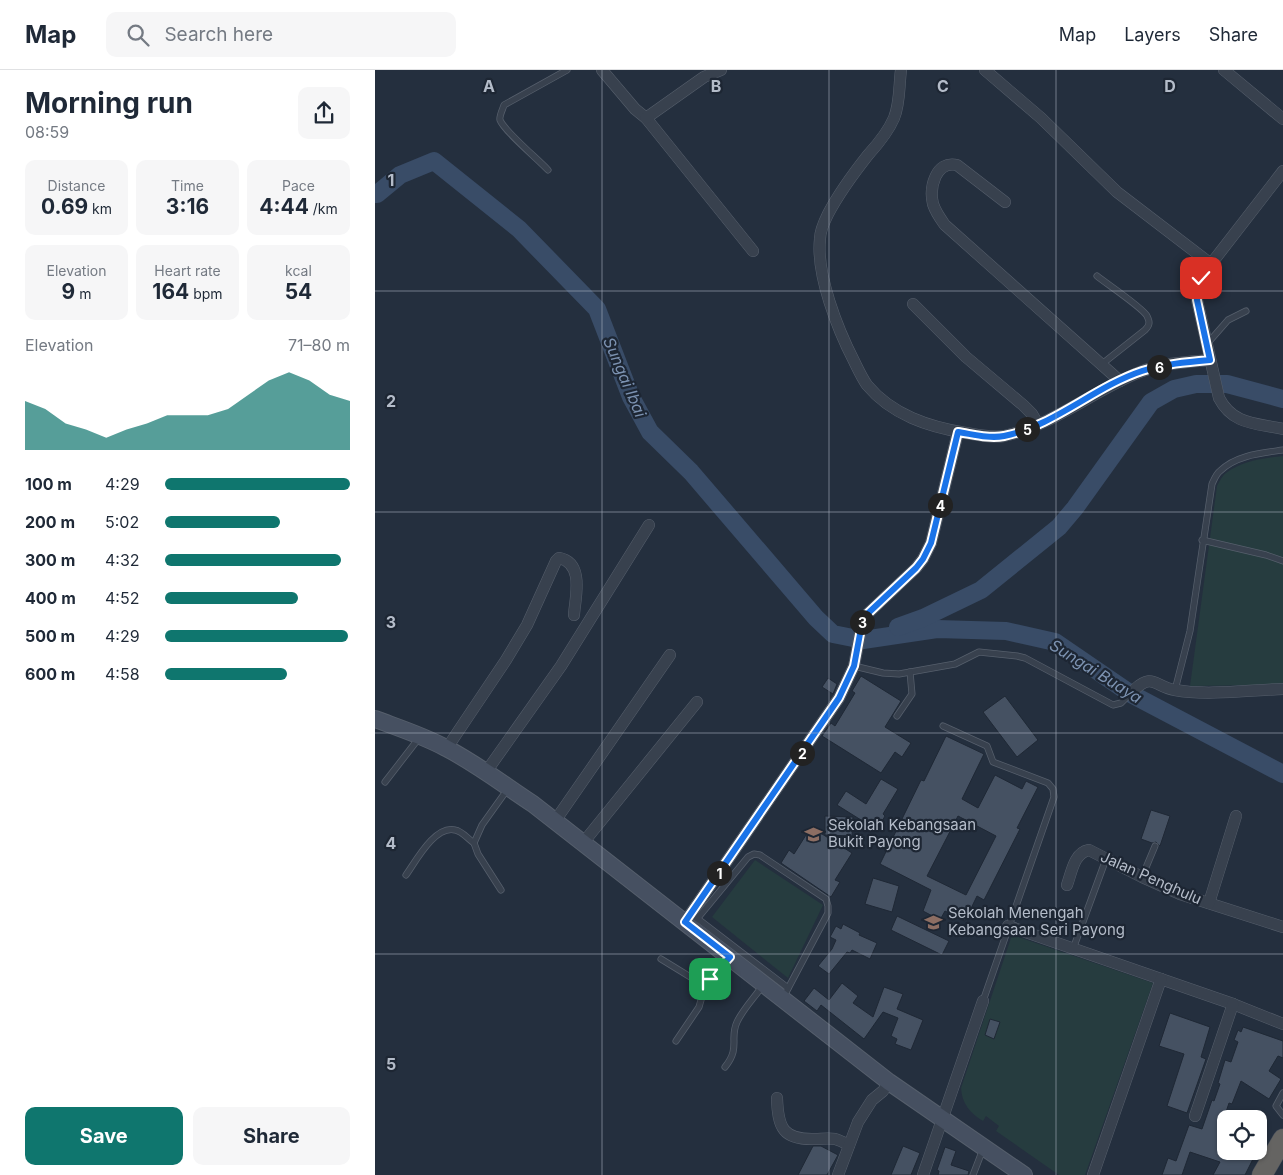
<!DOCTYPE html>
<html lang="en">
<head>
<meta charset="utf-8">
<style>
  :root { --surface:#fff; --page:#f6f6f7; --text:#1f2937; --muted:#747a83; --line:#e0e1e3; --accent:#0f766e }
  body { margin:0; font-family:Inter,sans-serif; background:var(--page); color:var(--text); height:100vh; display:flex; flex-direction:column; font-size:19px; white-space:nowrap }
  * { box-sizing:border-box; margin:0 }
  p { font-size:16px; color:var(--muted) }
  .icon { flex:none; width:28px; height:28px; fill:none; stroke:currentColor; stroke-width:2; stroke-linecap:round; stroke-linejoin:round }
  .map { position:relative; flex:1; overflow:hidden }
  .sheet { display:flex; flex-direction:column; background:var(--surface); width:375px }
  .sheet>* { flex:none }
  .controls { position:absolute; left:842px; top:1040px; display:grid; gap:10px }
  .controls a { display:grid; place-items:center; width:50px; height:50px; border-radius:10px; background:var(--surface); box-shadow:0 1px 4px #0004; font-size:25px }
  .pin { position:absolute; display:grid; place-items:center; width:42px; height:42px; color:#fff; margin:-21px; border-radius:10px; box-shadow:0 2px 8px #0006 }
  .km { position:absolute; width:25px; height:25px; margin:-12px; border-radius:50%; background:#222; color:#fff; font-size:14px; line-height:25px; text-align:center }
  .round { display:grid; place-items:center; flex:none; width:52px; height:52px; border-radius:10px; background:var(--page) }
  .summary { display:flex; align-items:center; justify-content:space-between; height:85px; padding:0 25px }
  h1 { font-size:28px; font-weight:700; line-height:38px }
  .figures { display:grid; grid-template-columns:repeat(3,1fr); gap:8px; height:85px; padding:5px 25px }
  .figures div { display:grid; align-content:center; border-radius:10px; background:var(--page); text-align:center }
  .figures b { font-size:21px; font-weight:700 }
  .figures small { font-size:14px; font-weight:400 }
  .figures p { font-size:14px }
  .chart { height:140px; padding:10px 25px }
  .chart p { display:flex; justify-content:space-between }
  .chart svg { width:100%; height:90px; margin-top:5px; fill:var(--accent); opacity:.7 }
  .cta { display:flex; gap:10px; margin-top:auto; padding:10px 25px }
  .cta a { flex:1; height:58px; border-radius:10px; background:var(--accent); color:#fff; font-size:20px; font-weight:700; line-height:58px; text-align:center }
  .cta a+a { background:var(--page); color:var(--text) }
  ul { padding:0 25px; list-style:none; font-size:16px }
  li { display:grid; grid-template-columns:80px 60px 1fr; align-items:center; height:38px }
  li i { height:12px; border-radius:6px; background:var(--accent) }
  header { display:flex; align-items:center; gap:30px; box-sizing:border-box; height:70px; padding:0 25px; background:var(--surface); border-bottom:1px solid var(--line) }
  header strong { font-size:24px }
  nav { display:flex; gap:28px; margin-inline-start:auto; font-size:18px }
  .search { width:350px; height:45px; background:var(--page); display:flex; align-items:center; gap:12px; box-sizing:border-box; padding:0 18px; border-radius:10px; color:var(--muted); font-size:19px }
  main { display:flex; flex:1; min-height:0 }
  .map>svg:first-child { display:block }
</style>
</head>
<body>
<header>
<strong>Map</strong>
<div class="search"><svg class="icon" aria-label="search" viewBox="0 0 24 24"><circle cx="10" cy="10" r="6"/><path d="M15 15l6 6"/></svg>Search here</div>
<nav><a>Map</a><a>Layers</a><a>Share</a></nav>
</header>
<main>
<section class="sheet">
<div class="summary"><div><h1>Morning run</h1><p>08:59</p></div><a class="round"><svg class="icon" aria-label="share" viewBox="0 0 24 24"><path d="M12 15V3M7 8l5-5 5 5M5 13v7h14v-7"/></svg></a></div>
<div class="figures">
<div><p>Distance</p><b>0.69<small> km</small></b></div>
<div><p>Time</p><b>3:16</b></div>
<div><p>Pace</p><b>4:44<small> /km</small></b></div>
</div>
<div class="figures">
<div><p>Elevation</p><b>9<small> m</small></b></div>
<div><p>Heart rate</p><b>164<small> bpm</small></b></div>
<div><p>kcal</p><b>54</b></div>
</div>
<div class="chart"><p><span>Elevation</span>71–80 m</p>
<svg viewBox="0 0 160 44" preserveAspectRatio="none"><path d="M0 44V20L10 24L20 31L30 34L40 38L50 34L60 31L70 27L80 27L90 27L100 24L110 17L120 10L130 6L140 10L150 17L160 20V44z"/></svg>
</div>
<ul>
<li><b>100 m</b>4:29<i style="width:100%"></i></li>
<li><b>200 m</b>5:02<i style="width:62%"></i></li>
<li><b>300 m</b>4:32<i style="width:95%"></i></li>
<li><b>400 m</b>4:52<i style="width:72%"></i></li>
<li><b>500 m</b>4:29<i style="width:99%"></i></li>
<li><b>600 m</b>4:58<i style="width:66%"></i></li>
</ul>
<div class="cta"><a>Save</a><a>Share</a></div>
</section>
<div class="map">
<svg width="908" height="1105" viewBox="0 0 908 1105">
  <rect width="100%" height="100%" fill="#242f3e"/>
  <g fill="#263c3f">
    <path d="M908 386V615L815 616 842 416C844 412 847 406 851 403 867 391 889 388 908 386Z"/>
    <path d="M380 790 448 835 413 908 337 847Z"/>
    <path d="M637 865 778 913 710 1105H684L621 1061 624 1056 611 1046 608 1051C595 1043 587 1034 586 1018Z"/>
  </g>
  <g fill="none" stroke-linecap="round" stroke-linejoin="round">
    <g stroke="#394c67" stroke-width="18">
      <path d="M0 124H2L25 105 59 91 144 159 222 239 256 327 275 362 316 402 441 548 458 564 488 570 562 559 631 561 680 572 756 624 908 704"/>
      <path d="M523 557 548 548 606 520 684 457 700 438 776 332 799 319 821 314H852L908 329"/>
    </g>
  </g>
  <g fill="#455162" stroke="#1f2835" fill-rule="evenodd">
    <path d="M486 606 526 631 510 657 536 673 527 687 520 682 506 703 447 666 456 653 460 656 480 623 477 621Z"/>
    <path d="M453 608 462 614 458 624 447 617Z"/>
    <path d="M630 626 663 670 642 687 608 642Z"/>
    <path d="M571 666 609 684 587 729 603 738 620 705 647 719 651 711 663 717 642 758 645 759 609 830 602 826 590 851 570 841 565 850 548 841 556 820 505 794 546 710 549 711ZM583 746 621 766 591 825 552 806Z"/>
    <path d="M506 709 523 719 508 744 510 746 502 760 462 735 471 721 491 734Z"/>
    <path d="M776 740 795 746 785 776 781 772 777 773 766 769Z"/>
    <path d="M450 746 478 747 477 766 450 765Z"/>
    <path d="M436 757 477 783 460 810 465 812 456 827 406 793 414 780 419 784Z"/>
    <path d="M498 808 524 816 517 842 490 834Z"/>
    <path d="M522 846 574 871 567 885 516 860Z"/>
    <path d="M468 854 485 863 484 865 502 873 495 889 477 880 475 883 472 882 454 904 443 896 457 879 461 870 455 867 461 856 466 859Z"/>
    <path d="M467 913 483 926 478 933 498 947 509 917 528 924 522 939 548 950 536 980 520 974 522 969 516 966 523 948 508 942 489 969 446 935 442 941 429 931 439 918 454 930Z"/>
    <path d="M795 943 835 957 826 987 831 989 812 1043 792 1036 809 984 784 976Z"/>
    <path d="M615 949 625 952 619 969 610 965Z"/>
    <path d="M868 957 908 971V988L903 986 894 1001 906 1009 894 1029 866 1011 857 1034 854 1033 851 1042V1081H882L870 1105H838L845 1092 815 1082 807 1105H787L793 1088 801 1091 814 1055 827 1059 837 1030 839 1031 845 1014 843 1013 850 990 856 992 863 972 859 970 863 960 866 962Z"/>
    <path d="M438 1076H446L463 1085 452 1105H423Z"/>
    <path d="M528 1076 545 1083 536 1105H516Z"/>
    <path d="M570 1077 581 1081 576 1095 594 1101 593 1105H563L564 1101 562 1100Z"/>
  </g>
  <g fill="none" stroke-linecap="round" stroke-linejoin="round">
    <defs>
      <g id="service">
        <path d="M173 100C164 90 129 61 125 50 124 46 128 39 129 35L192 0"/>
        <path d="M722 206C732 214 768 238 772 246 775 252 775 255 770 260L727 294"/>
        <path d="M832 274 853 250 871 241"/>
        <path d="M827 470 891 485 908 491"/>
        <path d="M479 596 508 603 524 604 580 594 604 582 642 586 650 588 738 635 746 633 759 620"/>
        <path d="M800 620 815 561 837 414C839 410 841 404 845 401 861 385 887 383 908 380"/>
        <path d="M522 646 537 624 535 602"/>
        <path d="M568 656 612 676 618 692 673 713 678 719 679 727 608 931"/>
        <path d="M10 712 44 668"/>
        <path d="M31 805C41 791 60 755 80 760 87 761 93 769 99 773"/>
        <path d="M767 807 780 776"/>
        <path d="M126 820 103 784 99 773 107 755 132 720"/>
        <path d="M323 849 413 918"/>
        <path d="M317 855 373 787 379 784 385 785 451 829 453 836V843L408 928"/>
        <path d="M698 879 731 789"/>
        <path d="M286 889 330 916"/>
        <path d="M301 971 324 937 330 916 354 888"/>
        <path d="M350 997C366 977 354 969 362 952 368 939 380 927 388 915"/>
        <path d="M908 1023 901 1036 908 1045"/>
        <path d="M598 1105 608 1079"/>
      </g>
      <g id="minor">
        <path d="M227 0 260 39 271 48 378 181"/>
        <path d="M526 0C524 15 525 34 519 48 513 62 503 74 493 85 478 104 464 123 453 144 449 152 445 161 445 169 441 205 463 260 479 291 483 299 487 308 492 315 517 345 554 357 591 363 603 365 617 368 629 366 677 356 719 320 765 302 787 293 812 292 835 290"/>
        <path d="M610 0 666 48 742 122 836 194"/>
        <path d="M849 0 908 49"/>
        <path d="M271 48 329 7 346 0"/>
        <path d="M908 101 836 194C827 206 821 215 822 230L844 328C858 355 881 353 908 359"/>
        <path d="M630 132 582 95C561 90 554 117 558 134 561 143 565 148 570 155L745 311"/>
        <path d="M538 234 591 287 648 335 657 344 663 354"/>
        <path d="M759 620C778 602 780 617 800 620 831 626 876 620 908 619"/>
        <path d="M72 678 131 590 152 555 181 491 184 488C210 493 200 528 199 545"/>
        <path d="M111 702 186 596 274 455"/>
        <path d="M180 751 295 585"/>
        <path d="M208 773 322 632"/>
        <path d="M692 815C697 801 699 783 714 780L767 807 805 824 908 857"/>
        <path d="M834 833 861 746"/>
        <path d="M310 852 464 628 479 596 488 548 541 498 548 489 556 473 583 362"/>
        <path d="M633 856 858 934 908 954"/>
        <path d="M402 1028C403 1058 408 1070 440 1069 446 1069 454 1068 460 1069 464 1070 470 1073 474 1075"/>
        <path d="M820 1046 858 934"/>
        <path d="M463 1105 483 1052 497 1030 508 1021 514 1012"/>
        <path d="M548 1105 608 931"/>
        <path d="M718 1105 786 909"/>
      </g>
      <path id="secondary" d="M0 649C24 658 49 666 71 678 102 694 129 715 158 734L514 1012 649 1105"/>
      <path id="trunk" d="M887 1105 908 1069"/>
    </defs>
    <use href="#service" stroke="#565f6c" stroke-width="7"/>
    <use href="#minor" stroke="#565f6c" stroke-width="12"/>
    <use href="#secondary" stroke="#565f6c" stroke-width="18"/>
    <use href="#trunk" stroke="#434c59" stroke-width="21"/>
    <use href="#service" stroke="#38414e" stroke-width="5.5"/>
    <use href="#minor" stroke="#38414e" stroke-width="11"/>
    <use href="#secondary" stroke="#465061" stroke-width="16"/>
    <use href="#trunk" stroke="#656462" stroke-width="20"/>
  </g>
  <g fill="none" stroke-linecap="round" stroke-linejoin="round">
    <defs>
      <path id="route" d="M335 909 355 887 310 852 464 628 479 596 488 548 541 498 548 489 556 473 583 362C597 364 614 369 629 366 679 356 719 317 767 301 789 294 812 292 835 290L822 230V219L826 208"/>
    </defs>
    <use href="#route" stroke="#fff" stroke-width="10"/>
    <use href="#route" stroke="#1a73e8" stroke-width="6"/>
  </g>
  <path fill="none" stroke="#b4bcc9" stroke-width="1" stroke-opacity="0.55" d="M227 0V1105M454 0V1105M681 0V1105M0 221H908M0 442H908M0 663H908M0 884H908"/>
  <defs>
    <symbol id="school-bare" viewBox="-9 -9 18 18"><path d="M0-5L7-2L0 1L-7-2ZM-4 1L0 2.5L4 1V4Q0 6-4 4Z" fill="#8d6e63" stroke="#1d2633" stroke-width="2.5" paint-order="stroke"/></symbol>
  </defs>
  <g fill-rule="evenodd">
    <use href="#school-bare" x="426" y="752" width="25" height="25"/>
    <use href="#school-bare" x="546" y="840" width="25" height="25"/>
  </g>
  <g text-anchor="middle" stroke-width="4.5" stroke-linejoin="round" paint-order="stroke">
    <g font-size="15" fill="#b4bcc9" stroke="#1d2633" text-anchor="start">
      <text x="453" y="760">Sekolah Kebangsaan<tspan x="453" dy="17">Bukit Payong</tspan></text>
      <text x="573" y="848">Sekolah Menengah<tspan x="573" dy="17">Kebangsaan Seri Payong</tspan></text>
    </g>
    <g font-size="15" fill="#b4bcc9" stroke="#1d2633">
      <text transform="translate(776 808) rotate(24)" y="5">Jalan Penghulu</text>
    </g>
    <g font-size="16" font-style="italic" fill="#7c92b1" stroke="#1d2633">
      <text transform="translate(250 307) rotate(67)" y="6">Sungai Ibai</text>
      <text transform="translate(721 601) rotate(32)" y="6">Sungai Buaya</text>
    </g>
  </g>
  <g font-size="16" text-anchor="middle" font-weight="bold" fill="#b4bcc9" stroke="#1d2633" stroke-width="4.5" stroke-linejoin="round" paint-order="stroke">
    <text x="114" y="22">A</text>
    <text x="341" y="22">B</text>
    <text x="568" y="22">C</text>
    <text x="795" y="22">D</text>
    <text x="16" y="116">1</text>
    <text x="16" y="337">2</text>
    <text x="16" y="558">3</text>
    <text x="16" y="779">4</text>
    <text x="16" y="1000">5</text>
  </g>
</svg>
<div class="controls">
<a><svg class="icon" aria-label="locate" viewBox="0 0 24 24"><circle cx="12" cy="12" r="6"/><path d="M12 2v4M12 18v4M2 12h4M18 12h4"/></svg></a>
</div>
<div class="pin" style="left:335px;top:909px;background:#1e9e55"><svg class="icon" aria-label="arrive" viewBox="0 0 24 24"><path d="M6 21V4h12l-3 4 3 4H6"/></svg></div>
<div class="pin" style="left:826px;top:208px;background:#d93025"><svg class="icon" aria-label="check" viewBox="0 0 24 24"><path d="M5 12l5 5 9-10"/></svg></div>
<b class="km" style="left:344px;top:803px">1</b>
<b class="km" style="left:427px;top:683px">2</b>
<b class="km" style="left:487px;top:552px">3</b>
<b class="km" style="left:565px;top:435px">4</b>
<b class="km" style="left:652px;top:359px">5</b>
<b class="km" style="left:784px;top:297px">6</b>
</div>
</main>
</body>
</html>
